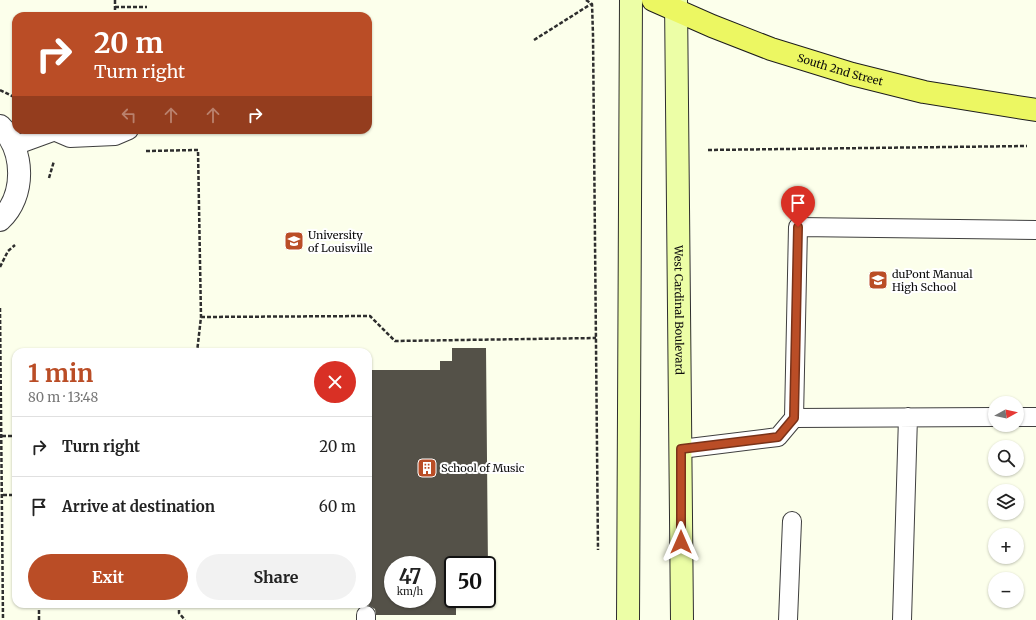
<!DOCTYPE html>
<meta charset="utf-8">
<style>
:root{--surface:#fff;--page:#f2f2f2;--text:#222;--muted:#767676;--line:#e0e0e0;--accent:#ba4d26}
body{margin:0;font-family:Merriweather,serif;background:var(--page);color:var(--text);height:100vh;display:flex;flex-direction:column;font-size:15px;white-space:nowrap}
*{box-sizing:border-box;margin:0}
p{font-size:13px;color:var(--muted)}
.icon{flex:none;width:22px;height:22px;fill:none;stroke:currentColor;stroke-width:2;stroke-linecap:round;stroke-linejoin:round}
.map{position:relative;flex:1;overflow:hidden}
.drawer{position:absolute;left:12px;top:348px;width:360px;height:260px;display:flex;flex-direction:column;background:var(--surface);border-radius:12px;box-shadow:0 1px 3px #0004}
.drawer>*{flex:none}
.hud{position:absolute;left:12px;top:12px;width:360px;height:122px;border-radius:12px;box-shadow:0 1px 3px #0004;background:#ba4d26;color:#fff;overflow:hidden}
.needle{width:26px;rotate:82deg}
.controls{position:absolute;left:988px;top:396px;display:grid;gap:8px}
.controls a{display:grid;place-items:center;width:36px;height:36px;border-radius:50%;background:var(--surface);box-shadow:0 1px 3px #0004;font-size:20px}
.speed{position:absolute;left:384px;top:556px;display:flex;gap:8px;font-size:20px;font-weight:700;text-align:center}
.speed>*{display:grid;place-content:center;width:52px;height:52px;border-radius:50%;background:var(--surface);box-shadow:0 1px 3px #0004;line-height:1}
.speed small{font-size:10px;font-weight:400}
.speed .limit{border:2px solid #111;border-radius:6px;background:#fff;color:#111}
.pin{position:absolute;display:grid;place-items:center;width:34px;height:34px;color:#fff;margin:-41px -17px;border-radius:50% 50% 50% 0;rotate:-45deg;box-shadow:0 0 4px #0007}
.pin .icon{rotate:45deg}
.me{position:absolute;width:44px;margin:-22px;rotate:0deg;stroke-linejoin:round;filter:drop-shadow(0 0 3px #0008)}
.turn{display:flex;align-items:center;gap:14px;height:84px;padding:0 16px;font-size:18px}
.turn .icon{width:52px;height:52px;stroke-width:2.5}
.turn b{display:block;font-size:28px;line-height:34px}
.lanes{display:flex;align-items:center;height:38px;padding:0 16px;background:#0003;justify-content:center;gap:20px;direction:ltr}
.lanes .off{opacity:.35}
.round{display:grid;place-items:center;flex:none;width:42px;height:42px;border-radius:21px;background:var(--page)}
.overview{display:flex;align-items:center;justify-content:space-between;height:68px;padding:0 16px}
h1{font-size:24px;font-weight:700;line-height:30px;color:var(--accent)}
.action{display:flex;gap:8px;margin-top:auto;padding:8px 16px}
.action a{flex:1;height:46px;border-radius:24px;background:var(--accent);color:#fff;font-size:16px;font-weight:700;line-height:46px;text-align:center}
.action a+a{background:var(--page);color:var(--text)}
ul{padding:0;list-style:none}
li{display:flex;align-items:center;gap:12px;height:60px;padding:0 16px;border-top:1px solid var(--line)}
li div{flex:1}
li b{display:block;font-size:15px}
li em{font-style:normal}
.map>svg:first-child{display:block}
.building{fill:#545148;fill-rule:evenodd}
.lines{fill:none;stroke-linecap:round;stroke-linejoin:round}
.lane-casing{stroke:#3f3f3f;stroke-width:20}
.street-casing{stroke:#3f3f3f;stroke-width:24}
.secondary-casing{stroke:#2e2e2e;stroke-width:24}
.primary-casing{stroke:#1d1d1d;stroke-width:24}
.path{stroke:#2e2e2e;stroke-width:2.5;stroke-dasharray:4 2;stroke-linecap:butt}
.lane{stroke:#fff;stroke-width:18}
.street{stroke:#fff;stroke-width:22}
.secondary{stroke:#ecfea6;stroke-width:22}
.primary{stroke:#ecf762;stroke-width:22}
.route-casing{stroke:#793219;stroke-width:10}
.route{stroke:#ba4d26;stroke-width:7}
.labels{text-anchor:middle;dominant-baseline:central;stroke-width:4;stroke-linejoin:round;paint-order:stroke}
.street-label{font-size:11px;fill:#0c0c0c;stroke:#fff}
.poi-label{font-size:11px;fill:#0c0c0c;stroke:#fff;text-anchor:start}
</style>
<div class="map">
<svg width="1036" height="620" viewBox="0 0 1036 620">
<rect width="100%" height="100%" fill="#fcffeb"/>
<path class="building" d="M 452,348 L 486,348 L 488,569 L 487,565 L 453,565 L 453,599 L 456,599 L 456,615 L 376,615 L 375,609 L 368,605 L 368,370 L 440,370 L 440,361 L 452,361 ZM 393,565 L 427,565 L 427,599 L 393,599 Z"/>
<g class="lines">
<g class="lane-casing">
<path id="lane" d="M 56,132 L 70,138 L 115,136 L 129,130
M 14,146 L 58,130
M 1017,417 L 1036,417
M 794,418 L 995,417
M 681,449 L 778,437 L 794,418 L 798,227 L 1036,230
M 366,615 L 366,620
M 788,620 L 792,521
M 902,620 L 908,417"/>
</g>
<g class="street-casing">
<path id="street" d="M 0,126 C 25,150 26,196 0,220"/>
</g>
<g class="secondary-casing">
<g id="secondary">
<path id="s1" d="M 676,0 L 682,620"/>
<path d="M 628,620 L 631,0"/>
</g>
</g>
<g class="primary-casing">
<g id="primary">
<path id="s2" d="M 653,0 L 712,26 L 771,49 L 852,74 L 924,92 L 1036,110"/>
</g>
</g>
<path class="path" d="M 115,0 L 115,16
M 586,0 L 592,4 L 593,35 L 598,550
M 115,7 L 147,7
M 534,40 L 591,4
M 0,90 L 16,98
M 708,150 L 1027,146
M 146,151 L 198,150 L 201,317 L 197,352
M 49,178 L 54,161
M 0,267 L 8,251 L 15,245
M 0,308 L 3,620
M 201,317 L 370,316 L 395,341 L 596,338
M 2,436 L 16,436
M 3,495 L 16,495
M 39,604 L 39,620
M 179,604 L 179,613 L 185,620"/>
<use href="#lane" class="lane"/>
<use href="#street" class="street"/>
<use href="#secondary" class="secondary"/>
<use href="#primary" class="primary"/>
</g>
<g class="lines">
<g class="route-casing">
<path id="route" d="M 681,542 L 681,449 L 778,437 L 794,418 L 798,227"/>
</g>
<use href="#route" class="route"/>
</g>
<defs>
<g id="university-square" transform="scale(1)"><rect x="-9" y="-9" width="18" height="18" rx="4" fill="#ba4d26" stroke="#fff"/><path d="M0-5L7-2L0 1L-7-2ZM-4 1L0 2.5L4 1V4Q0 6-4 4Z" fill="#fff"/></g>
<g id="school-square" transform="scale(1)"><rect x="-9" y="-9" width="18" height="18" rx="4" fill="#ba4d26" stroke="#fff"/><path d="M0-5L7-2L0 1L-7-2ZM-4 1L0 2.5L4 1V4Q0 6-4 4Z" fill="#fff"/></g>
<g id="building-square" transform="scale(1)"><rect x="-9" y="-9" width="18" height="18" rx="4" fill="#ba4d26" stroke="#fff"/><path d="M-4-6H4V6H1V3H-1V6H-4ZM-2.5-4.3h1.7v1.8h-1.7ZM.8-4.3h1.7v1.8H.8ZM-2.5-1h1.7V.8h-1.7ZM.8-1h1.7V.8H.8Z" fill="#fff"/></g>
</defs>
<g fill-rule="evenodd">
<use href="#university-square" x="294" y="241"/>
<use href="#school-square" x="878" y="280"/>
<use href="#building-square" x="427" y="468"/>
</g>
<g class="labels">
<g class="street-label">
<text stroke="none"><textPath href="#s2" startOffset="200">South 2nd Street</textPath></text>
<text stroke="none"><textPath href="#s1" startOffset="310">West Cardinal Boulevard</textPath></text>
</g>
<g class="poi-label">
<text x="308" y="235">University<tspan x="308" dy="13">of Louisville</tspan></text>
<text x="892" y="274">duPont Manual<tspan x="892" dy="13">High School</tspan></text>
<text x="441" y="468">School of Music</text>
</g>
</g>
</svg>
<div class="controls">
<a><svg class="needle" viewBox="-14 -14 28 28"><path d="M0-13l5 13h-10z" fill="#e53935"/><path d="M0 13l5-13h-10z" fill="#767676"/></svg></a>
<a><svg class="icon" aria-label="search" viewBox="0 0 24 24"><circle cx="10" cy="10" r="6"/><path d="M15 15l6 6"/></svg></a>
<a><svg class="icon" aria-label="layers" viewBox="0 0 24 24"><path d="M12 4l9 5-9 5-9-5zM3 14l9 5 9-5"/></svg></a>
<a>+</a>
<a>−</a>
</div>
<div class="speed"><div>47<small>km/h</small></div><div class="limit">50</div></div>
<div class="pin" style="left:798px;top:227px;background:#d93025"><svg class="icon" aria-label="arrive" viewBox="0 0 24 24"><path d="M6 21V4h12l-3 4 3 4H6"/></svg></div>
<svg class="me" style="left:681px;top:542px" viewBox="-20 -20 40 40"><path d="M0-17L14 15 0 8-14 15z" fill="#ba4d26" stroke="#fff" stroke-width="4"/></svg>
<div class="hud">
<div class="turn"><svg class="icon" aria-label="right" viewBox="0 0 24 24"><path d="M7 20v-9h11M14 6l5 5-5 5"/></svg><div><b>20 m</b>Turn right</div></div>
<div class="lanes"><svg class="icon off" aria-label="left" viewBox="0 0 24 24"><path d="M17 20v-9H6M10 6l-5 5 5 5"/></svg><svg class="icon off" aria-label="ahead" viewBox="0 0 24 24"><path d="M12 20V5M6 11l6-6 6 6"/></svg><svg class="icon off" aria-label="ahead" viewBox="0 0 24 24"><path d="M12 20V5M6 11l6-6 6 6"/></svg><svg class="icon" aria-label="right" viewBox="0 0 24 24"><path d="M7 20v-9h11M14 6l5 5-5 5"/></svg></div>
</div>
<section class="drawer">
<div class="overview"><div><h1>1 min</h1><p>80 m · 13:48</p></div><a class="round" style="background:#d93025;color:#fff"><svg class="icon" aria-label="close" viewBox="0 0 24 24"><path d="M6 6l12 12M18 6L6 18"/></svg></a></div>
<ul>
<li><svg class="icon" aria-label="right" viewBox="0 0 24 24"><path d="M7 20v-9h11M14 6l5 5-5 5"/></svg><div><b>Turn right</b></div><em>20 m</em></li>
<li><svg class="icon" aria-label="arrive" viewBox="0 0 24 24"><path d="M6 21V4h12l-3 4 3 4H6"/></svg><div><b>Arrive at destination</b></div><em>60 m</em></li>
</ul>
<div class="action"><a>Exit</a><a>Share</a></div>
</section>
</div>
